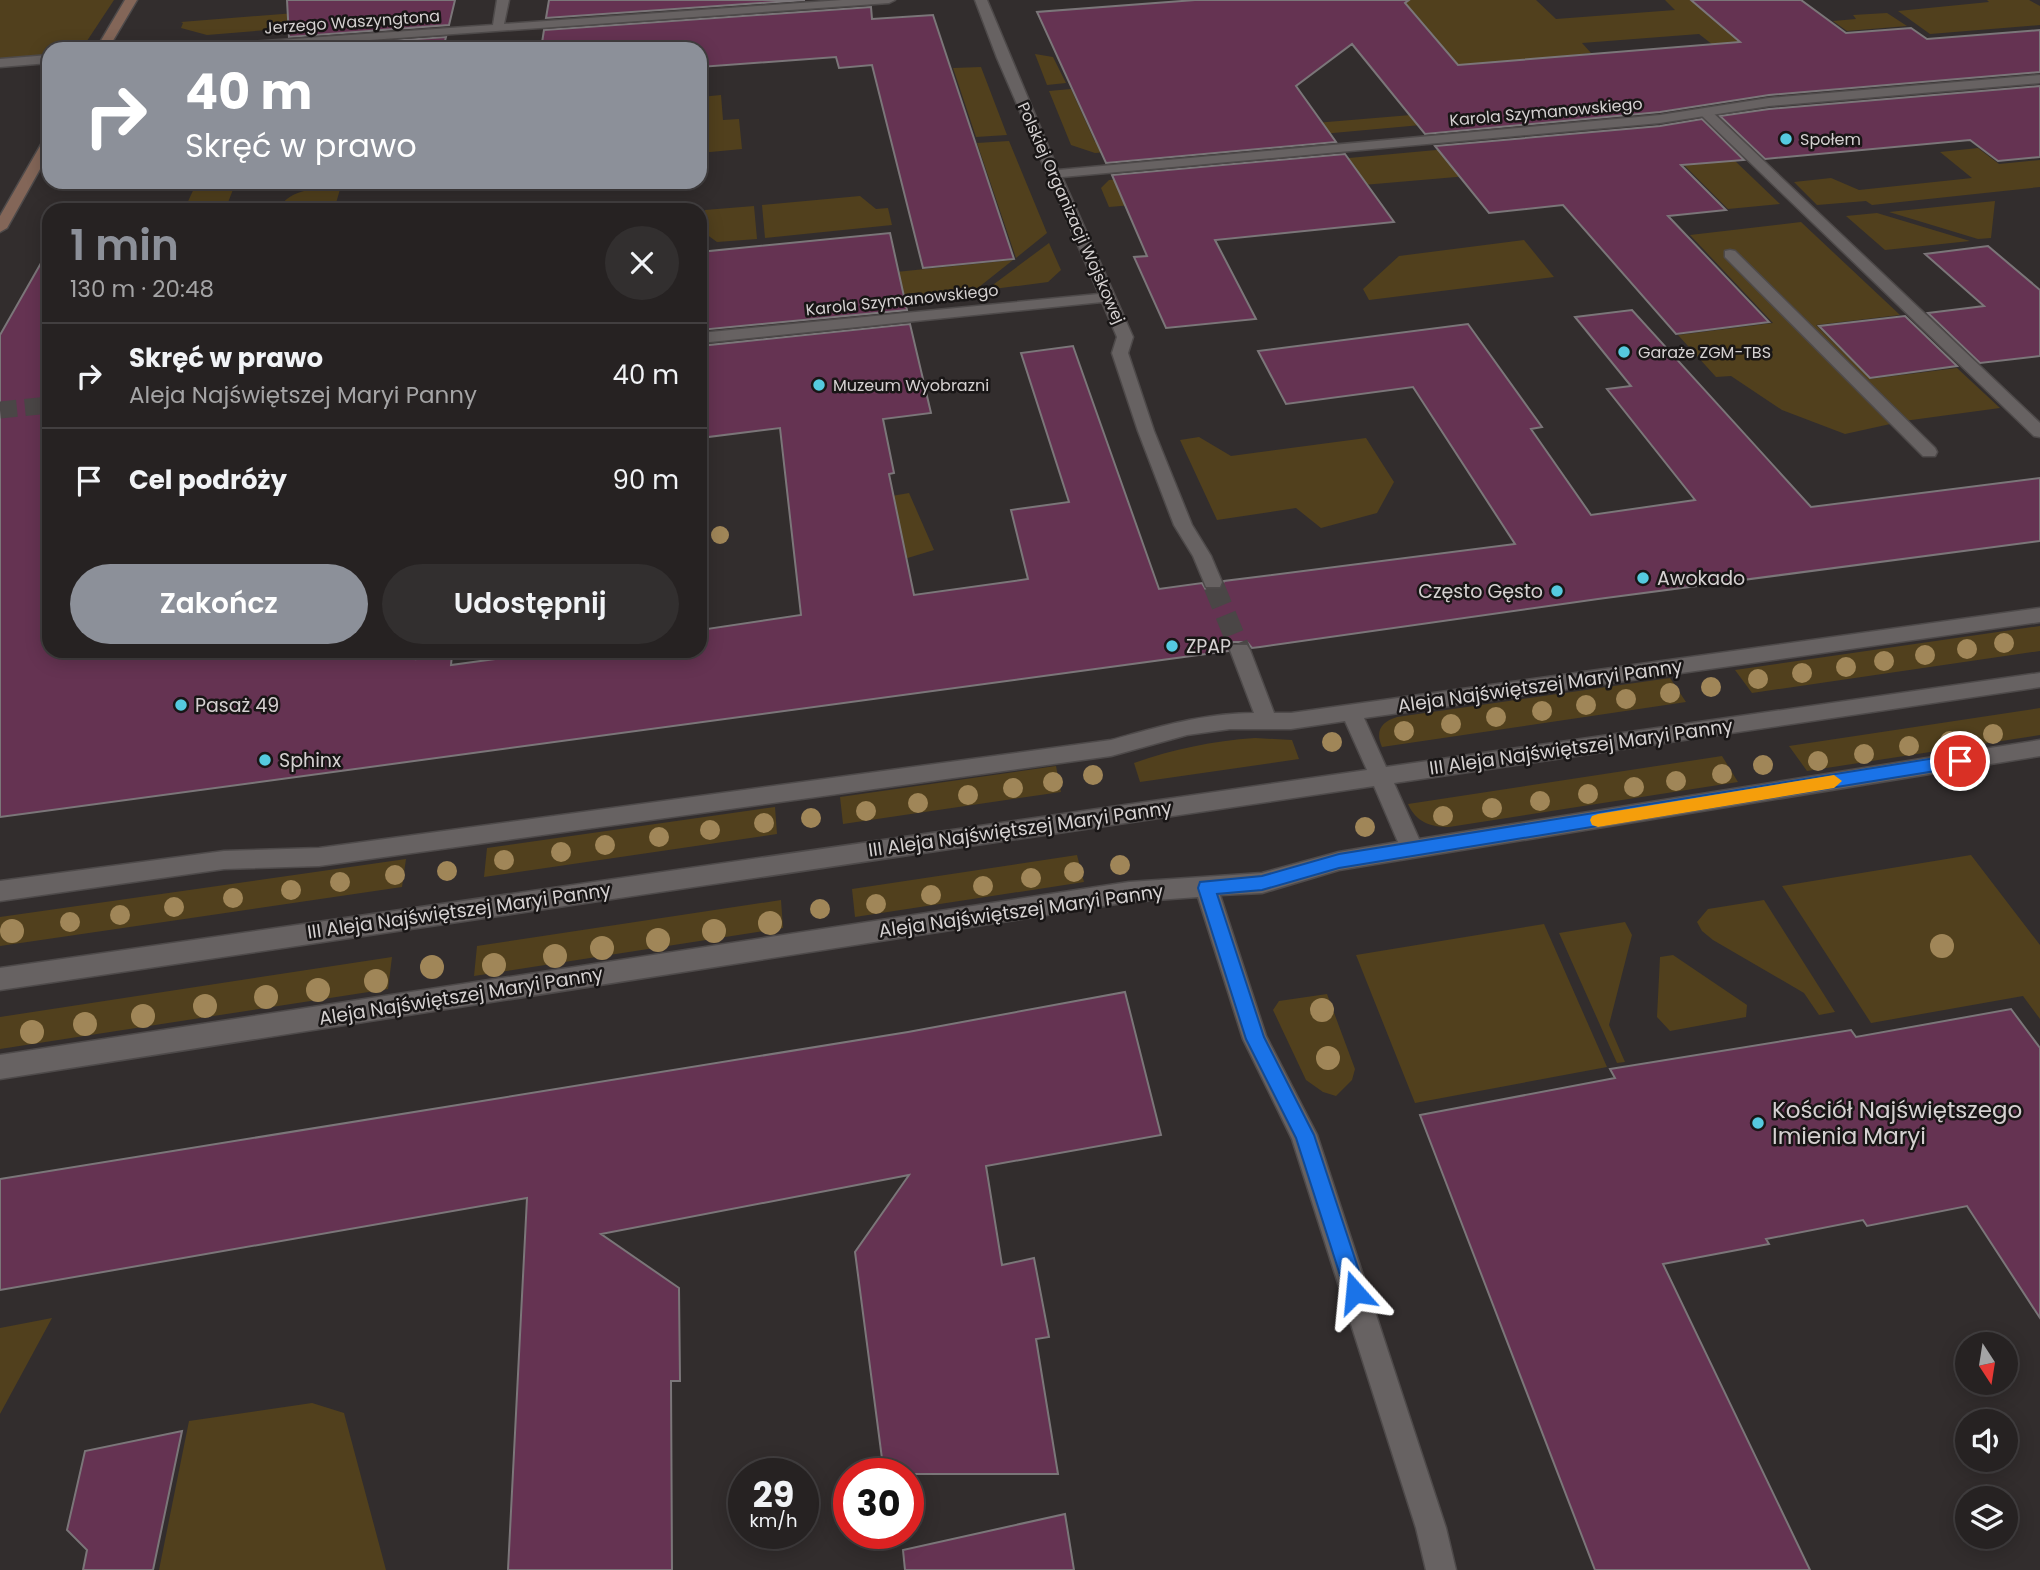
<!DOCTYPE html>
<html lang="pl">
<meta charset="utf-8">
<style>
:root{--surface:#262222;--page:#322f2f;--text:#f1f3f6;--muted:#a4a4a5;--line:#423f40;--accent:#8c9099}
body{margin:0;font-family:Poppins,sans-serif;background:var(--page);color:var(--text);height:100vh;display:flex;flex-direction:column;font-size:26px;white-space:nowrap}
*{box-sizing:border-box;margin:0}
p{font-size:23px;color:var(--muted)}
.icon{flex:none;width:38px;height:38px;fill:none;stroke:currentColor;stroke-width:2;stroke-linecap:round;stroke-linejoin:round}
.map{position:relative;flex:1;overflow:hidden}
.sheet{position:absolute;left:42px;top:203px;width:665px;height:455px;display:flex;flex-direction:column;background:var(--surface);border-radius:21px;box-shadow:0 4px 18px #0003,0 0 0 2px var(--line)}
.sheet>*{flex:none}
.banner{position:absolute;left:42px;top:42px;width:665px;height:147px;border-radius:21px;box-shadow:0 4px 18px #0003,0 0 0 2px var(--line);background:#8c9099;color:#fff;overflow:hidden}
.needle{width:46px;rotate:168deg}
.controls{position:absolute;left:1955px;top:1332px;display:grid;gap:14px}
.controls a{display:grid;place-items:center;width:63px;height:63px;border-radius:50%;background:var(--surface);box-shadow:0 4px 18px #0003,0 0 0 2px var(--line);font-size:35px}
.speed{position:absolute;left:728px;top:1458px;display:flex;gap:14px;font-size:35px;font-weight:700;text-align:center}
.speed>*{display:grid;place-content:center;width:91px;height:91px;border-radius:50%;background:var(--surface);box-shadow:0 4px 18px #0003,0 0 0 2px var(--line);line-height:1}
.speed small{font-size:18px;font-weight:400}
.speed .limit{border:10px solid #d22;background:#fff;color:#111}
.pin{position:absolute;display:grid;place-items:center;width:60px;height:60px;color:#fff;margin:-30px;border:4px solid #fff;border-radius:50%;box-shadow:0 2px 7px #0007}
.me{position:absolute;width:77px;margin:-38px;rotate:342deg;stroke-linejoin:round;filter:drop-shadow(0 0 5px #0008)}
.turn{display:flex;align-items:center;gap:24px;height:147px;padding:0 28px;font-size:32px}
.turn .icon{width:91px;height:91px;stroke-width:2.5}
.turn b{display:block;font-size:49px;line-height:60px}
.round{display:grid;place-items:center;flex:none;width:74px;height:74px;border-radius:37px;background:var(--page)}
.head{display:flex;align-items:center;justify-content:space-between;height:119px;padding:0 28px}
h1{font-size:42px;font-weight:600;line-height:52px;color:var(--accent)}
.action{display:flex;gap:14px;margin-top:auto;padding:14px 28px}
.action a{flex:1;height:80px;border-radius:42px;background:var(--accent);color:#fff;font-size:28px;font-weight:600;line-height:80px;text-align:center}
.action a+a{background:var(--page);color:var(--text)}
ul{padding:0;list-style:none}
li{display:flex;align-items:center;gap:21px;height:105px;padding:0 28px;border-top:2px solid var(--line)}
li div{flex:1}
li b{display:block;font-size:26px}
li em{font-style:normal}
.map>svg:first-child{display:block}
.green{fill:#51401d}
.building{fill:#653352;stroke:#7b7679;stroke-width:2}
.lines{fill:none;stroke-linecap:round;stroke-linejoin:round}
.street-tunnel-far1{stroke:#4a4646;stroke-width:17;stroke-dasharray:17 8;stroke-linecap:butt}
.street-tunnel{stroke:#4a4646;stroke-width:21;stroke-dasharray:21 10;stroke-linecap:butt}
.lane-casing{stroke:#4e4a4a;stroke-width:3}
.street-casing{stroke:#4e4a4a;stroke-width:3}
.secondary-casing{stroke:#4e4a4a;stroke-width:3}
.lane{fill:#676262;fill-rule:evenodd}
.street{fill:#676262;fill-rule:evenodd}
.secondary{fill:#836658;fill-rule:evenodd}
.tree{fill:#a08658}
.route{fill:#1a73e8;stroke:#114b97;stroke-width:2}
.slow{fill:#f59e0b}
.poi-dot{fill:#55cadf;stroke:#191616;stroke-width:2.5}
.labels{text-anchor:middle;dominant-baseline:central;stroke-width:5;stroke-linejoin:round;paint-order:stroke}
.far-street-label{font-size:16px;fill:#d5d1d1;stroke:#191616}
.far-poi-label{font-size:16px;fill:#d5d1d1;stroke:#191616;text-anchor:start}
.poi-label{font-size:19px;fill:#d5d1d1;stroke:#191616;text-anchor:start}
.street-label{font-size:19px;fill:#d5d1d1;stroke:#191616}
.near-poi-label{font-size:23px;fill:#d5d1d1;stroke:#191616;text-anchor:start}
</style>
<div class="map">
<svg width="2040" height="1570" viewBox="0 0 2040 1570">
<rect width="100%" height="100%" fill="#322d2d"/>
<path class="green" d="M 0,0 L 114,0 L 83,47 L 49,49 L 49,55 L 0,59 Z
M 1403,0 L 1536,0 L 1556,19 L 1675,10 L 1665,0 L 1691,0 L 1789,38 L 1713,45 L 1699,34 L 1582,43 L 1591,53 L 1460,67 Z
M 1987,0 L 2029,0 L 2040,6 L 2040,25 L 1930,34 L 1898,11 L 1989,2 Z
M 308,12 L 304,27 L 207,35 L 181,28 L 183,23 L 181,22 Z
M 1887,13 L 1907,26 L 1847,31 L 1833,21 L 1856,19 L 1853,15 Z
M 1035,54 L 1053,57 L 1066,83 L 1047,85 Z
M 981,67 L 1007,135 L 976,137 L 953,68 Z
M 1071,89 L 1095,142 L 1224,131 L 1231,142 L 1095,153 L 1071,145 L 1049,91 Z
M 721,95 L 723,120 L 739,119 L 742,149 L 700,153 L 700,97 Z
M 1435,113 L 1443,123 L 1322,134 L 1315,123 Z
M 1675,128 L 1710,137 L 1780,204 L 1728,209 L 1677,158 L 1109,207 L 1101,188 L 1109,180 Z
M 1009,141 L 1047,233 L 1016,258 L 977,143 Z
M 1978,148 L 1999,164 L 2040,160 L 2040,187 L 1872,205 L 1866,201 L 1817,205 L 1794,182 L 1831,178 L 1859,190 L 1972,178 L 1940,152 Z
M 197,182 L 236,182 L 225,210 L 184,210 Z
M 341,186 L 334,210 L 279,210 C 287,188 322,188 341,186 Z
M 860,196 L 876,209 L 888,208 L 892,225 L 765,238 L 762,205 Z
M 1995,201 L 1991,238 L 1978,239 L 1889,212 Z
M 754,206 L 757,239 L 717,242 L 706,234 L 705,210 Z
M 1877,213 L 1970,241 L 1885,250 L 1846,216 Z
M 1801,222 L 1900,315 L 1816,325 L 1870,379 L 1957,368 L 2000,408 L 1904,421 L 1845,434 L 1782,410 L 1731,376 L 1716,377 L 1678,335 L 1773,323 L 1690,235 Z
M 1524,240 L 1554,277 L 1369,300 L 1363,289 L 1399,256 Z
M 1049,243 L 1061,270 L 1048,282 L 986,290 Z
M 1013,260 L 974,291 L 700,318 L 700,292 Z
M 1199,437 L 1231,456 L 1366,438 L 1394,482 L 1377,513 L 1321,528 L 1296,508 L 1217,520 L 1180,440 Z
M 909,493 L 934,550 L 901,560 L 886,497 Z
M 2040,626 L 2040,651 L 1772,690 L 1752,693 L 1735,670 Z
M 1670,678 L 1686,702 L 1382,747 C 1375,731 1381,722 1397,717 Z
M 2040,708 L 2040,735 L 1807,771 L 1789,746 Z
M 1255,738 L 1292,740 L 1299,759 L 1140,782 L 1134,763 C 1174,749 1212,741 1255,738 Z
M 1722,756 L 1738,782 L 1449,827 C 1430,827 1416,822 1408,804 Z
M 1056,766 L 1061,792 L 843,824 L 840,797 Z
M 775,807 L 777,834 L 484,877 L 487,848 Z
M 1077,855 L 1084,882 L 855,917 L 852,889 Z
M 1971,855 L 2040,945 L 2040,1019 L 2023,996 L 1871,1023 L 1782,886 Z
M 406,859 L 402,887 L 0,946 L 0,917 Z
M 781,900 L 783,928 L 474,976 L 477,946 Z
M 1764,900 L 1835,1012 L 1819,1015 L 1804,993 L 1713,940 L 1702,931 L 1697,922 L 1708,909 Z
M 1625,922 L 1632,935 L 1609,1025 L 1625,1062 L 1617,1063 L 1559,933 Z
M 1544,924 L 1607,1067 L 1415,1103 L 1356,955 Z
M 1673,955 L 1747,1005 L 1746,1017 L 1670,1031 L 1657,1017 L 1660,957 Z
M 392,957 L 388,989 L 0,1049 L 0,1017 Z
M 1327,994 L 1355,1069 L 1352,1080 L 1336,1096 L 1323,1092 L 1306,1080 L 1273,1010 L 1279,1001 Z
M 52,1318 L 0,1414 L 0,1328 Z
M 312,1403 L 344,1413 L 386,1570 L 159,1570 L 189,1421 Z"/>
<path class="building" d="M 287,0 L 455,0 L 449,25 L 289,37 Z
M 549,0 L 805,0 L 546,18 Z
M 1195,0 L 1409,0 L 1405,3 L 1458,65 L 1740,42 L 1691,0 L 1801,0 L 1846,33 L 1911,28 L 1927,39 L 2040,30 L 2040,72 L 1769,95 L 1660,112 L 1425,134 L 1352,44 L 1296,86 L 1336,142 L 1106,163 L 1037,12 Z
M 871,7 L 872,19 L 933,15 L 1014,259 L 923,268 L 872,65 L 839,68 L 836,57 L 700,67 L 700,49 L 541,49 L 544,30 Z
M 446,37 L 443,49 L 289,49 L 289,48 Z
M 2040,86 L 2040,157 L 1998,161 L 1970,140 L 1765,159 L 1720,116 L 1769,109 Z
M 1702,119 L 1744,160 L 1681,165 L 1726,210 L 1668,216 L 1769,322 L 1676,334 L 1563,205 L 1489,213 L 1435,146 L 1660,126 Z
M 1345,154 L 1394,222 L 1215,240 L 1256,319 L 1166,328 L 1134,257 L 1147,256 L 1112,175 Z
M 890,233 L 907,310 L 700,330 L 700,252 Z
M 1988,246 L 2040,290 L 2040,356 L 1980,363 L 1928,313 L 1984,306 L 1925,254 Z
M 49,249 L 49,651 L 417,651 L 416,659 L 452,655 L 451,665 L 553,651 L 700,651 L 700,630 L 801,615 L 780,428 L 700,438 L 700,346 L 910,324 L 931,413 L 883,419 L 894,473 L 889,474 L 914,595 L 1028,579 L 1011,510 L 1069,502 L 1021,353 L 1073,346 L 1159,589 L 1202,583 L 1206,590 L 1220,590 L 1224,581 L 1515,544 L 1413,387 L 1286,404 L 1258,351 L 1468,324 L 1542,427 L 1531,429 L 1591,515 L 1695,500 L 1607,389 L 1631,386 L 1575,317 L 1632,310 L 1811,507 L 2040,478 L 2040,541 L 1598,599 L 1260,647 L 1252,648 L 1247,642 L 1233,642 L 1228,651 L 0,817 L 0,335 Z
M 1905,316 L 1957,366 L 1870,378 L 1819,326 Z
M 1125,992 L 1161,1135 L 986,1166 L 1002,1265 L 1034,1258 L 1049,1337 L 1036,1339 L 1058,1474 L 884,1474 L 855,1252 L 909,1175 L 601,1234 L 679,1288 L 680,1381 L 671,1381 L 672,1570 L 508,1570 L 527,1198 L 0,1290 L 0,1179 L 908,1032 Z
M 2011,1009 L 2040,1048 L 2040,1318 L 1967,1206 L 1867,1226 L 1863,1220 L 1766,1239 L 1769,1244 L 1663,1264 L 1810,1570 L 1595,1570 L 1420,1115 L 1615,1078 L 1610,1069 L 1851,1030 L 1856,1037 Z
M 182,1431 L 153,1570 L 83,1570 L 87,1550 L 67,1530 L 85,1451 Z
M 1065,1514 L 1074,1570 L 905,1570 L 903,1550 Z"/>
<g class="lines">
<path class="street-tunnel-far1" d="M 0,410 L 49,405
M 1213,582 L 1215,587"/>
<path class="street-tunnel" d="M 1214,586 L 1240,650"/>
<g class="lane-casing">
<path id="lane" d="M 1705,108 L 1709,109 L 2040,423 L 2040,437 L 2034,436 L 1701,115 L 1699,112 Z
M 1730,250 L 1735,251 L 1935,448 L 1937,452 L 1935,456 L 1923,456 L 1725,257 L 1725,251 Z"/>
</g>
<g class="street-casing">
<path id="street" d="M 497,0 L 509,0 L 504,24 L 842,0 L 895,0 L 889,3 L 244,49 L 189,49 L 195,46 L 493,25 Z
M 975,0 L 987,0 L 1058,170 L 1660,115 L 1769,98 L 2040,75 L 2040,83 L 1769,106 L 1660,123 L 1062,177 L 1133,337 L 1128,353 L 1154,431 L 1192,525 L 1211,556 L 1222,582 L 1220,587 L 1206,587 L 1193,556 L 1174,525 L 1138,431 L 1112,353 L 1117,337 L 1102,302 L 700,343 L 700,333 L 1099,294 L 997,58 Z
M 49,55 L 49,63 L 0,67 L 0,59 Z
M 2040,608 L 2040,622 L 1364,718 L 1386,767 L 2040,673 L 2040,687 L 1394,783 L 1419,839 L 2040,740 L 2040,756 L 1339,870 L 1262,893 L 1220,895 L 1266,1036 L 1317,1135 L 1446,1528 L 1456,1570 L 1426,1570 L 1416,1528 L 1292,1139 L 1243,1039 L 1198,897 L 1129,902 L 0,1079 L 0,1055 L 1129,882 L 1262,873 L 1339,852 L 1398,842 L 1374,786 L 0,990 L 0,968 L 1367,770 L 1345,721 L 1291,729 L 1230,729 L 1187,735 L 1111,756 L 319,866 L 224,869 L 0,901 L 0,881 L 224,851 L 319,848 L 1111,740 C 1159,727 1204,713 1254,713 L 1230,650 L 1233,645 L 1247,645 L 1250,650 L 1274,713 L 1291,713 Z"/>
</g>
<g class="secondary-casing">
<path id="secondary" d="M 125,0 L 137,0 L 108,49 L 96,49 Z
M 49,137 L 49,153 L 7,228 L 0,232 L 0,216 L 43,141 Z"/>
</g>
<use href="#lane" class="lane"/>
<use href="#street" class="street"/>
<use href="#secondary" class="secondary"/>
</g>
<g class="tree">
<circle cx="720" cy="535" r="9"/>
<circle cx="2004" cy="643" r="10"/>
<circle cx="1967" cy="649" r="10"/>
<circle cx="1925" cy="655" r="10"/>
<circle cx="1884" cy="661" r="10"/>
<circle cx="1846" cy="667" r="10"/>
<circle cx="1802" cy="673" r="10"/>
<circle cx="1758" cy="679" r="10"/>
<circle cx="1711" cy="687" r="10"/>
<circle cx="1670" cy="693" r="10"/>
<circle cx="1626" cy="699" r="10"/>
<circle cx="1586" cy="705" r="10"/>
<circle cx="1542" cy="711" r="10"/>
<circle cx="1496" cy="717" r="10"/>
<circle cx="1451" cy="724" r="10"/>
<circle cx="1404" cy="731" r="10"/>
<circle cx="1993" cy="734" r="10"/>
<circle cx="1950" cy="741" r="10"/>
<circle cx="1332" cy="742" r="10"/>
<circle cx="1909" cy="746" r="10"/>
<circle cx="1864" cy="754" r="10"/>
<circle cx="1818" cy="761" r="10"/>
<circle cx="1763" cy="765" r="10"/>
<circle cx="1722" cy="774" r="10"/>
<circle cx="1093" cy="775" r="10"/>
<circle cx="1676" cy="781" r="10"/>
<circle cx="1053" cy="782" r="10"/>
<circle cx="1634" cy="787" r="10"/>
<circle cx="1013" cy="788" r="10"/>
<circle cx="1588" cy="794" r="10"/>
<circle cx="968" cy="795" r="10"/>
<circle cx="1540" cy="801" r="10"/>
<circle cx="918" cy="803" r="10"/>
<circle cx="1492" cy="808" r="10"/>
<circle cx="866" cy="811" r="10"/>
<circle cx="1443" cy="816" r="10"/>
<circle cx="811" cy="818" r="10"/>
<circle cx="764" cy="823" r="10"/>
<circle cx="1365" cy="827" r="10"/>
<circle cx="710" cy="830" r="10"/>
<circle cx="659" cy="837" r="10"/>
<circle cx="605" cy="845" r="10"/>
<circle cx="561" cy="852" r="10"/>
<circle cx="504" cy="860" r="10"/>
<circle cx="1120" cy="865" r="10"/>
<circle cx="447" cy="871" r="10"/>
<circle cx="1074" cy="872" r="10"/>
<circle cx="395" cy="875" r="10"/>
<circle cx="1031" cy="878" r="10"/>
<circle cx="340" cy="882" r="10"/>
<circle cx="983" cy="886" r="10"/>
<circle cx="291" cy="890" r="10"/>
<circle cx="931" cy="895" r="10"/>
<circle cx="233" cy="898" r="10"/>
<circle cx="876" cy="904" r="10"/>
<circle cx="174" cy="907" r="10"/>
<circle cx="820" cy="909" r="10"/>
<circle cx="120" cy="915" r="10"/>
<circle cx="770" cy="923" r="12"/>
<circle cx="70" cy="922" r="10"/>
<circle cx="12" cy="931" r="12"/>
<circle cx="714" cy="931" r="12"/>
<circle cx="658" cy="940" r="12"/>
<circle cx="1942" cy="946" r="12"/>
<circle cx="602" cy="948" r="12"/>
<circle cx="555" cy="956" r="12"/>
<circle cx="494" cy="965" r="12"/>
<circle cx="432" cy="967" r="12"/>
<circle cx="376" cy="981" r="12"/>
<circle cx="318" cy="990" r="12"/>
<circle cx="266" cy="997" r="12"/>
<circle cx="205" cy="1006" r="12"/>
<circle cx="1322" cy="1010" r="12"/>
<circle cx="143" cy="1016" r="12"/>
<circle cx="85" cy="1024" r="12"/>
<circle cx="32" cy="1032" r="12"/>
<circle cx="1328" cy="1058" r="12"/>
</g>
<path class="route" d="M 1960,754 L 1968,761 L 1960,767 L 1339,868 L 1262,890 L 1217,894 L 1264,1037 L 1314,1135 L 1366,1292 L 1363,1300 L 1355,1303 L 1348,1300 L 1296,1138 L 1246,1039 L 1198,888 L 1200,882 L 1262,876 L 1339,854 Z"/>
<path class="slow" d="M 1834,775 L 1842,781 L 1834,788 L 1598,827 L 1592,825 L 1590,820 L 1592,816 L 1598,814 Z"/>
<g class="poi-dot">
<circle cx="1786" cy="139" r="7"/>
<circle cx="1624" cy="352" r="7"/>
<circle cx="819" cy="385" r="7"/>
<circle cx="1643" cy="578" r="7"/>
<circle cx="1557" cy="591" r="7"/>
<circle cx="1172" cy="646" r="7"/>
<circle cx="181" cy="705" r="7"/>
<circle cx="265" cy="760" r="7"/>
<circle cx="1758" cy="1123" r="7"/>
</g>
<g class="labels">
<g class="far-street-label">
<text transform="translate(352 22) rotate(-4)">Jerzego Waszyngtona</text>
<text transform="translate(1546 112) rotate(-5)">Karola Szymanowskiego</text>
<text transform="translate(1071 213) rotate(66)">Polskiej Organizacji Wojskowej</text>
<text transform="translate(902 300) rotate(-6)">Karola Szymanowskiego</text>
</g>
<g class="far-poi-label">
<text x="1800" y="139">Społem</text>
<text x="1638" y="352">Garaże ZGM-TBS</text>
<text x="833" y="385">Muzeum Wyobrazni</text>
</g>
<g class="poi-label">
<text x="1657" y="578">Awokado</text>
<text x="1543" y="591" text-anchor="end">Często Gęsto</text>
<text x="1186" y="646">ZPAP</text>
<text x="195" y="705">Pasaż 49</text>
<text x="279" y="760">Sphinx</text>
</g>
<g class="street-label">
<text transform="translate(1540 686) rotate(-8)">Aleja Najświętszej Maryi Panny</text>
<text transform="translate(1581 747) rotate(-8)">III Aleja Najświętszej Maryi Panny</text>
<text transform="translate(1020 829) rotate(-8)">III Aleja Najświętszej Maryi Panny</text>
<text transform="translate(459 911) rotate(-8)">III Aleja Najświętszej Maryi Panny</text>
<text transform="translate(1021 911) rotate(-8)">Aleja Najświętszej Maryi Panny</text>
<text transform="translate(461 996) rotate(-9)">Aleja Najświętszej Maryi Panny</text>
</g>
<g class="near-poi-label">
<text x="1772" y="1110">Kościół Najświętszego<tspan x="1772" dy="26">Imienia Maryi</tspan></text>
</g>
</g>
</svg>
<div class="controls">
<a><svg class="needle" viewBox="-14 -14 28 28"><path d="M0-13l5 13h-10z" fill="#e53935"/><path d="M0 13l5-13h-10z" fill="#a4a4a5"/></svg></a>
<a><svg class="icon" aria-label="sound" viewBox="0 0 24 24"><path d="M4 9h4l5-4v14l-5-4H4zM17 9q2 3 0 6"/></svg></a>
<a><svg class="icon" aria-label="layers" viewBox="0 0 24 24"><path d="M12 4l9 5-9 5-9-5zM3 14l9 5 9-5"/></svg></a>
</div>
<div class="speed"><div>29<small>km/h</small></div><div class="limit">30</div></div>
<div class="pin" style="left:1960px;top:761px;background:#d93025"><svg class="icon" aria-label="arrive" viewBox="0 0 24 24"><path d="M6 21V4h12l-3 4 3 4H6"/></svg></div>
<svg class="me" style="left:1355px;top:1292px" viewBox="-20 -20 40 40"><path d="M0-17L14 15 0 8-14 15z" fill="#1a73e8" stroke="#fff" stroke-width="4"/></svg>
<div class="banner">
<div class="turn"><svg class="icon" aria-label="right" viewBox="0 0 24 24"><path d="M7 20v-9h11M14 6l5 5-5 5"/></svg><div><b>40 m</b>Skręć w prawo</div></div>
</div>
<section class="sheet">
<div class="head"><div><h1>1 min</h1><p>130 m · 20:48</p></div><a class="round"><svg class="icon" aria-label="close" viewBox="0 0 24 24"><path d="M6 6l12 12M18 6L6 18"/></svg></a></div>
<ul>
<li><svg class="icon" aria-label="right" viewBox="0 0 24 24"><path d="M7 20v-9h11M14 6l5 5-5 5"/></svg><div><b>Skręć w prawo</b><p>Aleja Najświętszej Maryi Panny</p></div><em>40 m</em></li>
<li><svg class="icon" aria-label="arrive" viewBox="0 0 24 24"><path d="M6 21V4h12l-3 4 3 4H6"/></svg><div><b>Cel podróży</b></div><em>90 m</em></li>
</ul>
<div class="action"><a>Zakończ</a><a>Udostępnij</a></div>
</section>
</div>
